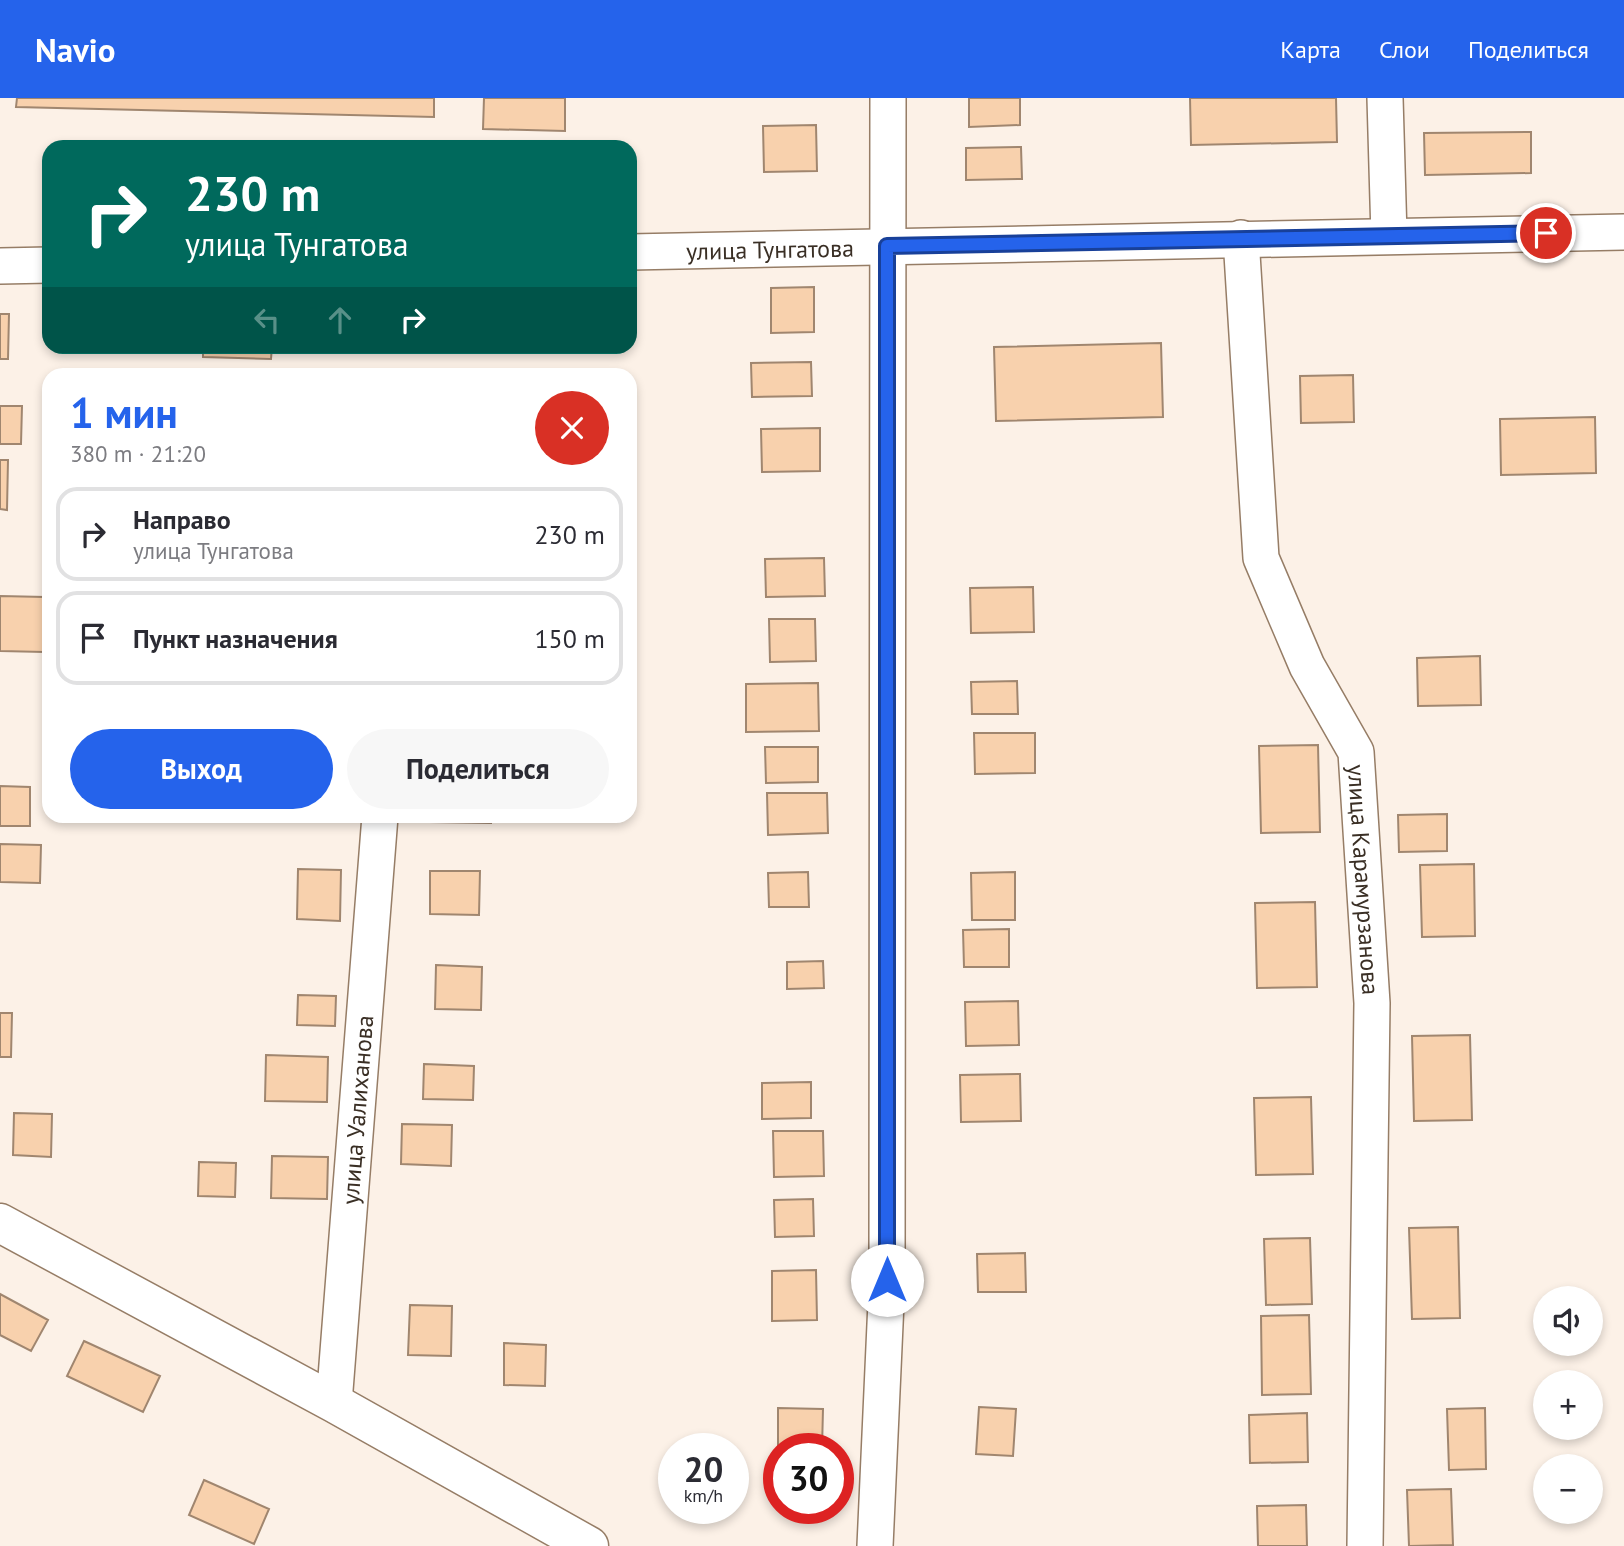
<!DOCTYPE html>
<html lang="ru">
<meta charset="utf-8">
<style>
:root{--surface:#fff;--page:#f7f7f7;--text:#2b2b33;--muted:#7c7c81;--line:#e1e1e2;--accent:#2563eb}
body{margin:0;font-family:"PT Sans",sans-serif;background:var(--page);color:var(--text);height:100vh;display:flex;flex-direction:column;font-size:26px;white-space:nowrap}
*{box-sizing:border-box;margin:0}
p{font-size:23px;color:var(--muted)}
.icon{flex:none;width:38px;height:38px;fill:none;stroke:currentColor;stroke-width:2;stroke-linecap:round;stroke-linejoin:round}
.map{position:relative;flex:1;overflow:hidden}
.drawer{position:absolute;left:42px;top:270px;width:595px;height:455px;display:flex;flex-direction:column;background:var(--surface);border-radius:21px;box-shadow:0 4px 10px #0003}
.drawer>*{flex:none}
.hud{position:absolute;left:42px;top:42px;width:595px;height:214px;border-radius:21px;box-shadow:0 4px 10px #0003;background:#00695c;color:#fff;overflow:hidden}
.tools{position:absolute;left:1533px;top:1188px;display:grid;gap:14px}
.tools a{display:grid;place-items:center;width:70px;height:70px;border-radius:50%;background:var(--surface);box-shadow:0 4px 10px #0003;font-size:35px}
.speed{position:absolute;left:658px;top:1335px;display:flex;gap:14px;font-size:35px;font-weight:700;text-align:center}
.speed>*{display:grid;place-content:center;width:91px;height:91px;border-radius:50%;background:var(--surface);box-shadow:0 4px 10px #0003;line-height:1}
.speed small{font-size:18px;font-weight:400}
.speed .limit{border:10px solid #d22;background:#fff;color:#111}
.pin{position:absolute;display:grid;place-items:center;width:60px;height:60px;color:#fff;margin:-30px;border:4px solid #fff;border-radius:50%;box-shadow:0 2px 7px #0007}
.me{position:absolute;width:77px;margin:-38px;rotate:0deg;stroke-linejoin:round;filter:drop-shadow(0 0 5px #0008)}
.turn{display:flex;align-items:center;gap:24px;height:147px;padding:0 28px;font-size:32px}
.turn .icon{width:91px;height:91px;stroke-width:2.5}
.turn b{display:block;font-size:49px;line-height:60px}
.lanes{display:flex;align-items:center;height:66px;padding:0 28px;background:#0003;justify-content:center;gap:35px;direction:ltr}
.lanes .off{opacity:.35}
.round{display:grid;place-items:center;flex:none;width:74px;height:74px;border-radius:37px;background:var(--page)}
.head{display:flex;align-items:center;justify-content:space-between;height:119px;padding:0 28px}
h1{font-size:42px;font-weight:700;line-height:52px;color:var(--accent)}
.button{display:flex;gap:14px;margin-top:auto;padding:14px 28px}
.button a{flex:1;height:80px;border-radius:42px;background:var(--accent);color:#fff;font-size:28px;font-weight:700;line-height:80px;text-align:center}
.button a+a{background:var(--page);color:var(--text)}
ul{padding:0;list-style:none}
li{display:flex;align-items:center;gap:21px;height:94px;margin:0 14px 10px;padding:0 14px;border:4px solid var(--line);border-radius:21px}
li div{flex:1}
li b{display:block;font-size:26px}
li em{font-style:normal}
header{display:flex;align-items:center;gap:42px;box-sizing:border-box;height:98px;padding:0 35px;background:var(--accent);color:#fff}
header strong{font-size:33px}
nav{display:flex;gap:38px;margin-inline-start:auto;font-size:24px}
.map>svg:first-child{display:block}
.building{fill:#f8d1ad;stroke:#a0866f;stroke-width:2}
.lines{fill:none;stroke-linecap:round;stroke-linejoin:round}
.street-casing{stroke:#967d66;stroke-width:38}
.secondary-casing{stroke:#967d66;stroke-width:41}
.street{stroke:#fff;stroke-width:35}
.secondary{stroke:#fff;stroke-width:38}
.route-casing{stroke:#184099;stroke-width:18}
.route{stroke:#2563eb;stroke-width:12}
.labels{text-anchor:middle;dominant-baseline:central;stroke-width:7;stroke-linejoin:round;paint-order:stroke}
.street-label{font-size:24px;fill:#3a2f25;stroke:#fcf1e7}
</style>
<header>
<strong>Navio</strong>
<nav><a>Карта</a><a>Слои</a><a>Поделиться</a></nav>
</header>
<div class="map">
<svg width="1624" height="1448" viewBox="0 0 1624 1448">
<rect width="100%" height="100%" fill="#fcf1e7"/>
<path class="building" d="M 17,0 L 434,0 L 434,19 L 16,9 Z
M 484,0 L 565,0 L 565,33 L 483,31 Z
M 969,0 L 1020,0 L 1020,27 L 969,29 Z
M 1190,0 L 1336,0 L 1337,44 L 1191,47 Z
M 816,27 L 817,73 L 764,74 L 763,28 Z
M 1531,34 L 1531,75 L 1425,77 L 1424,35 Z
M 1021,49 L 1022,81 L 966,82 L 966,50 Z
M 814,189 L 814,234 L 771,235 L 771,190 Z
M 0,216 L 9,216 L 8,261 L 0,261 Z
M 1161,245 L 1163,319 L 996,323 L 994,249 Z
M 203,248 L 272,248 L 271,261 L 203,259 Z
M 523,248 L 586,248 L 586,250 Z
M 811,264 L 812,298 L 752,299 L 751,265 Z
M 1353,277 L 1354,324 L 1301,325 L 1300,278 Z
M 0,308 L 22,308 L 21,346 L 0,346 Z
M 1595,319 L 1596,375 L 1501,377 L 1500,321 Z
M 820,330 L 820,373 L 762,374 L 761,331 Z
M 0,362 L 8,362 L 7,412 L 0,411 Z
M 824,460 L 825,498 L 766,499 L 765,461 Z
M 1033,489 L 1034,534 L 971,535 L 970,490 Z
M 0,498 L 45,499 L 44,554 L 0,553 Z
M 769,521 L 815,521 L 816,563 L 770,564 Z
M 1480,558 L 1481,607 L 1418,608 L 1417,560 Z
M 1017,583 L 1018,616 L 972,616 L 971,584 Z
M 818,585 L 819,633 L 746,634 L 746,586 Z
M 974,635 L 1035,635 L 1035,675 L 975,676 Z
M 1318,647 L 1320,734 L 1261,735 L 1259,648 Z
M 765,649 L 818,649 L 818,684 L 766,685 Z
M 0,688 L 30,689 L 30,728 L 0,728 Z
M 767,695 L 827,695 L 828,735 L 768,737 Z
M 1447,716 L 1447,753 L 1399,754 L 1398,717 Z
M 430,718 L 491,718 L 491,725 L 430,724 Z
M 0,746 L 41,747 L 40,785 L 0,784 Z
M 1474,766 L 1475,838 L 1422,839 L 1420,767 Z
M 298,771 L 341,772 L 340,823 L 297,821 Z
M 430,773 L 480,773 L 479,817 L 430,816 Z
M 808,774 L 809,809 L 769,809 L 768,775 Z
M 1015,774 L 1015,822 L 972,822 L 971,775 Z
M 1315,804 L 1317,889 L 1257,890 L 1255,805 Z
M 1009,831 L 1009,869 L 964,869 L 963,832 Z
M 823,863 L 824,890 L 787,891 L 787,864 Z
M 436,867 L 482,869 L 481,912 L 435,911 Z
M 298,897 L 336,898 L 335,928 L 297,927 Z
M 1018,903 L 1019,947 L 966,948 L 965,904 Z
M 0,915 L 12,915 L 11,959 L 0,959 Z
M 1470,937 L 1472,1022 L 1414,1023 L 1412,938 Z
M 266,957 L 328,959 L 327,1004 L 265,1003 Z
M 424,966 L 474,968 L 473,1002 L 423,1001 Z
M 1020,976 L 1021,1023 L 961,1024 L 960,977 Z
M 811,984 L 811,1020 L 762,1021 L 762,985 Z
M 1311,999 L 1313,1076 L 1256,1077 L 1254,1000 Z
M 14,1015 L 52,1016 L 51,1059 L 13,1057 Z
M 402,1026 L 452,1027 L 451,1068 L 401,1066 Z
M 773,1033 L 823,1033 L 824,1078 L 774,1079 Z
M 272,1058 L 328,1059 L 327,1101 L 271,1100 Z
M 199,1064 L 236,1065 L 235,1099 L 198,1098 Z
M 813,1101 L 814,1138 L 775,1139 L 774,1102 Z
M 1458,1129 L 1460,1220 L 1412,1221 L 1409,1130 Z
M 1310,1140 L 1312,1206 L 1266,1207 L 1264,1141 Z
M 1025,1155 L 1026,1194 L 978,1194 L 977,1156 Z
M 816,1172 L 817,1222 L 772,1223 L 772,1173 Z
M 0,1196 L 48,1222 L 31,1253 L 0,1237 Z
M 410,1207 L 452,1208 L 451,1258 L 408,1257 Z
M 1309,1217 L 1311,1296 L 1262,1297 L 1261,1218 Z
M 84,1243 L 160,1278 L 143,1314 L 67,1278 Z
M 504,1245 L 546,1247 L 545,1288 L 504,1287 Z
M 979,1309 L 1016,1311 L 1013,1358 L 976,1356 Z
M 778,1310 L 823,1311 L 822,1351 L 779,1351 L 778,1356 Z
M 1485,1310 L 1486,1371 L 1449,1372 L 1447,1311 Z
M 1307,1315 L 1308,1364 L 1250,1365 L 1249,1317 Z
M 204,1382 L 269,1411 L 254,1446 L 189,1417 Z
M 1451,1391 L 1453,1447 L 1409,1448 L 1407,1392 Z
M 1306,1407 L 1307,1448 L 1258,1448 L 1257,1408 Z"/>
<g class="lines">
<g class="street-casing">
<g id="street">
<path d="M 1385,0 L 1389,138"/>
<path id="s1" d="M 1241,140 L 1261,460 L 1307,568 L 1356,654 L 1372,905 L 1365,1448"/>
<path id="s2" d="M 630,154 L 1624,134"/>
<path d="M 0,168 L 49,167"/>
<path id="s3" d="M 334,1305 L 380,718"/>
<path d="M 875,1448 L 887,1182 L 888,0"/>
</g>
</g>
<g class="secondary-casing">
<path id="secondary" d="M 0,1125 L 334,1305 L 589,1448"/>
</g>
<use href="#street" class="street"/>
<use href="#secondary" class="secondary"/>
</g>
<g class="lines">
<g class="route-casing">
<path id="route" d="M 887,1182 L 887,148 L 1546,135"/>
</g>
<use href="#route" class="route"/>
</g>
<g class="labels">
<g class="street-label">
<text stroke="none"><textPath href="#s2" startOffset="140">улица Тунгатова</textPath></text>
<text stroke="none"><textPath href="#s1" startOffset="665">улица Карамурзанова</textPath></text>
<text stroke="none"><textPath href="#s3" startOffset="294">улица Уалиханова</textPath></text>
</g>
</g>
</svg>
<div class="tools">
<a><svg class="icon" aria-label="sound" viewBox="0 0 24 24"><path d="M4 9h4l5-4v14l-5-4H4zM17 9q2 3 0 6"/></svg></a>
<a>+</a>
<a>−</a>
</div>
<div class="speed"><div>20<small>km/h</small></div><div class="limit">30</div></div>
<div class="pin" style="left:1546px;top:135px;background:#d93025"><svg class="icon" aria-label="arrive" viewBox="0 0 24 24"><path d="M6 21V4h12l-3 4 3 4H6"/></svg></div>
<svg class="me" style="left:887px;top:1182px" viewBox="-20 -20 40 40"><circle r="19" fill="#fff"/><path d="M0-13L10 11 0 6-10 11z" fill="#2563eb"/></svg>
<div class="hud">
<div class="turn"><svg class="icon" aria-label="right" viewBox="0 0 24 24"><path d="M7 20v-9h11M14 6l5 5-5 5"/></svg><div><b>230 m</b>улица Тунгатова</div></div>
<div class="lanes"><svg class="icon off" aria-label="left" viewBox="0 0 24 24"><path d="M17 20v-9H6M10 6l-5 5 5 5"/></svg><svg class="icon off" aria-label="ahead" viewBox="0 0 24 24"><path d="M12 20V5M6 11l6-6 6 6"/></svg><svg class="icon" aria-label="right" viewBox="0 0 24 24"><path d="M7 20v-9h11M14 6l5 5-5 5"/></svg></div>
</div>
<section class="drawer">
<div class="head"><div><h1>1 мин</h1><p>380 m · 21:20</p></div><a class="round" style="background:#d93025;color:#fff"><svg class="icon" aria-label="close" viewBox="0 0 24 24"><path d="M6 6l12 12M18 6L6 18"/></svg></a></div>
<ul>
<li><svg class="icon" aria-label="right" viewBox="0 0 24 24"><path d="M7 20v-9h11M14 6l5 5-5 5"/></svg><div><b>Направо</b><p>улица Тунгатова</p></div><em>230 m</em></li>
<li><svg class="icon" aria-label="arrive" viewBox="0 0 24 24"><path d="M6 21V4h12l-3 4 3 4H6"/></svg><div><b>Пункт назначения</b></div><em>150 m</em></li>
</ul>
<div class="button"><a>Выход</a><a>Поделиться</a></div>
</section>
</div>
